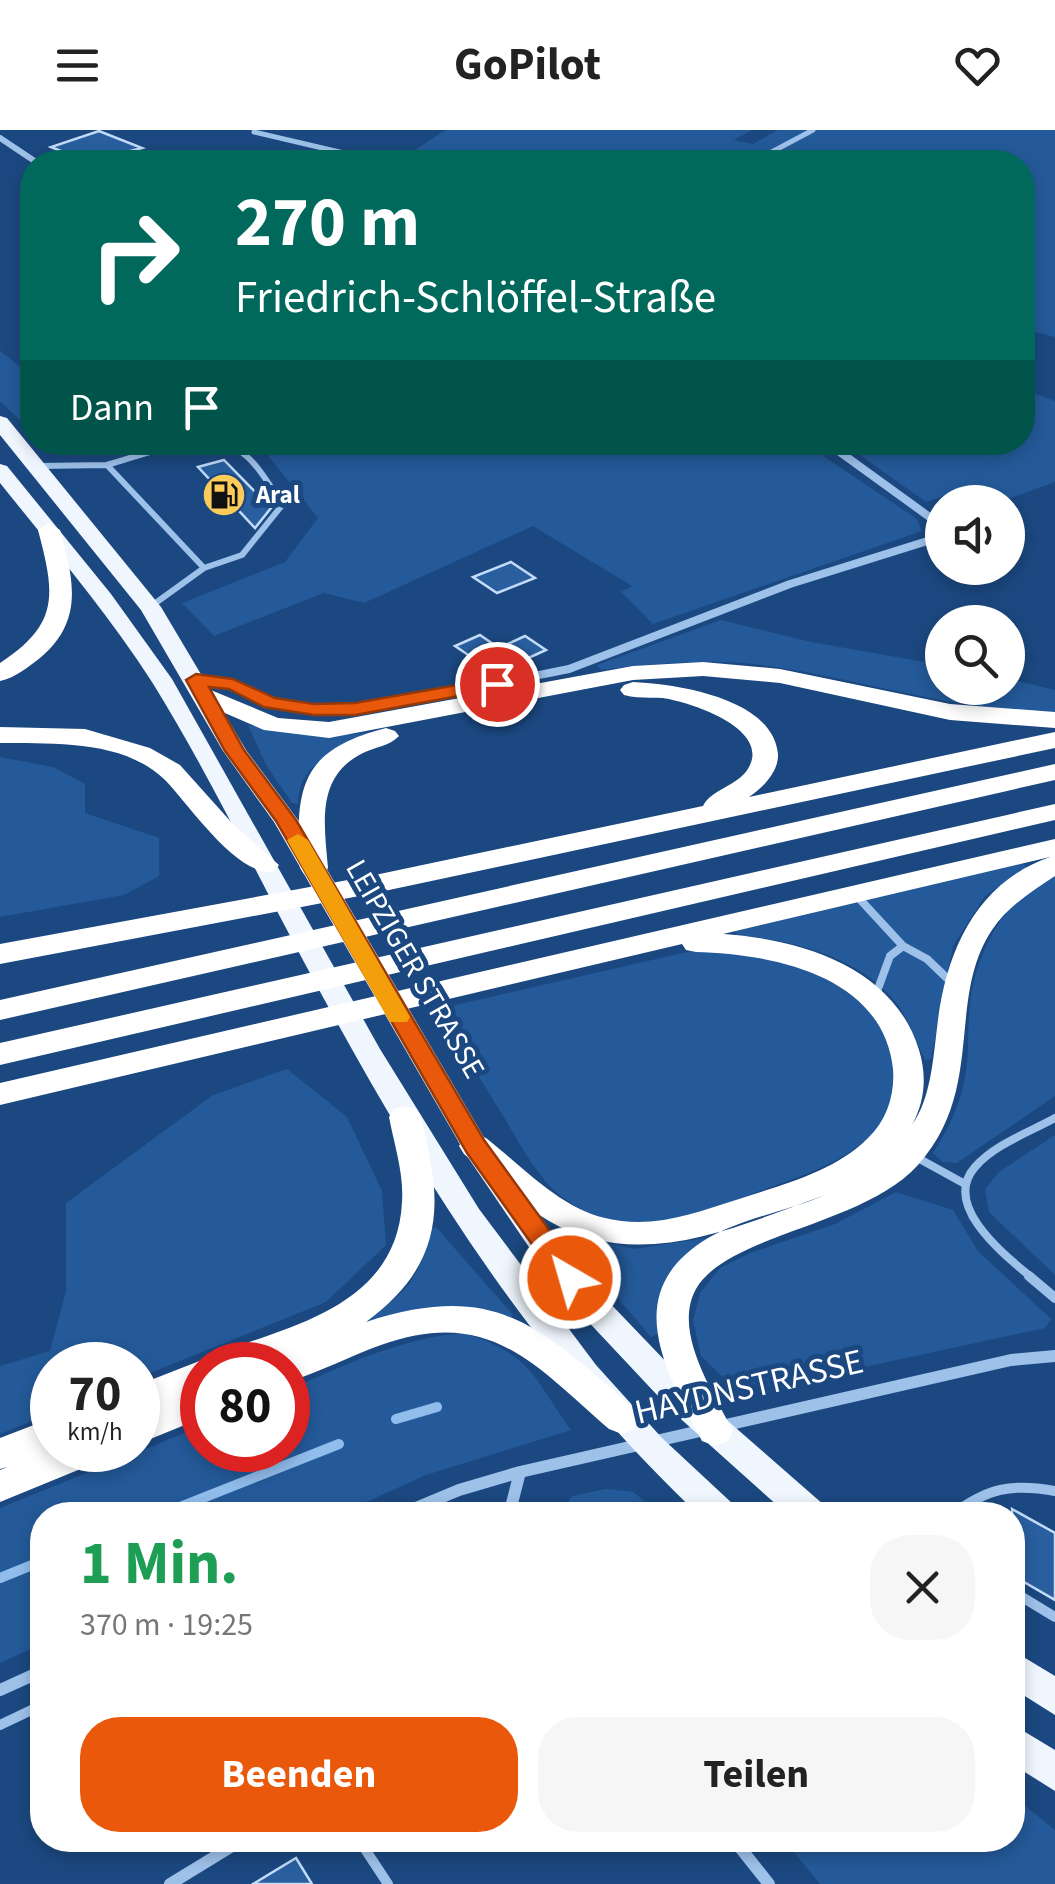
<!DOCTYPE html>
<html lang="de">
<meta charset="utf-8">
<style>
:root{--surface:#fff;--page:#f6f6f6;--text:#222;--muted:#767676;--accent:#ea580c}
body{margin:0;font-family:"Source Sans 3",sans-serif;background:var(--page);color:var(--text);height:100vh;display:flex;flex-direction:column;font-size:38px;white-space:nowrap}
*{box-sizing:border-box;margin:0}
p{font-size:32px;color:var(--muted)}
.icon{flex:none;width:55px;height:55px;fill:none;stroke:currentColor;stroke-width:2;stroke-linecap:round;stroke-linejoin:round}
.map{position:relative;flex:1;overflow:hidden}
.sheet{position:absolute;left:30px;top:1372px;width:995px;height:350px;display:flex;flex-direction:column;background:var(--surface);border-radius:40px;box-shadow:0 5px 15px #0003}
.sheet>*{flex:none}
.guide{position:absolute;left:20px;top:20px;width:1015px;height:305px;border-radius:40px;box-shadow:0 5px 15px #0003;background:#00695c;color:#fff;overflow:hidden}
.controls{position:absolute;left:925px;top:355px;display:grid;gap:20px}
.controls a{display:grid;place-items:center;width:100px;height:100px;border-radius:50%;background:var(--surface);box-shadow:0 5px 15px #0003;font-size:50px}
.speed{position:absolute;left:30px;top:1212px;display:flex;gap:20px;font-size:50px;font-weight:700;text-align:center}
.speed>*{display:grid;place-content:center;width:130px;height:130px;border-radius:50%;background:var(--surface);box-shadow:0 5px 15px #0003;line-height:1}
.speed small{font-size:25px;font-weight:400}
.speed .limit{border:15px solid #d22;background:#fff;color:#111}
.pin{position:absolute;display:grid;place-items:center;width:85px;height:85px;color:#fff;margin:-42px;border:5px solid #fff;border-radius:50%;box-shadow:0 2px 10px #0007}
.me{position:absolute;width:110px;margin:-55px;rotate:322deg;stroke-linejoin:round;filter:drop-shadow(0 0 8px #0008)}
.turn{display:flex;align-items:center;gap:35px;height:210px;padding:0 50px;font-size:45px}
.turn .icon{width:130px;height:130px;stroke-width:2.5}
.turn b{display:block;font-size:70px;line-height:85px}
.then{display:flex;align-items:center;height:95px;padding:0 50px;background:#0003;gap:20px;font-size:38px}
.round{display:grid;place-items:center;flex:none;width:105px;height:105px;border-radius:40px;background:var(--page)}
.headline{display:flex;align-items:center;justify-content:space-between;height:170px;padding:0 50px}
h1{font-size:60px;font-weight:700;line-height:75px;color:#1e9e55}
.action{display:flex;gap:20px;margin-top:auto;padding:20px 50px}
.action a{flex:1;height:115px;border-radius:40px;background:var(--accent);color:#fff;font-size:40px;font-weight:700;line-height:115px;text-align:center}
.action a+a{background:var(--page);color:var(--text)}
header{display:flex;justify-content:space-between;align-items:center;height:130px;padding:0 50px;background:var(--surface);font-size:45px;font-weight:700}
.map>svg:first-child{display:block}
.green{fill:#245a99}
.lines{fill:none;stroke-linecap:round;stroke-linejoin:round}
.stream{stroke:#91bdec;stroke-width:10}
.building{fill:#295f9f;stroke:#c2dbf8;stroke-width:2.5}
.service-far3{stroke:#9ec1ea;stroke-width:5}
.service-far2{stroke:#9ec1ea;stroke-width:6}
.service-far1{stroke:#9ec1ea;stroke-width:8}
.service{stroke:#9ec1ea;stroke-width:10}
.minor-far2{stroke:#9ec1ea;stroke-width:6}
.minor-far1{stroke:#9ec1ea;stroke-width:8}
.minor{stroke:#9ec1ea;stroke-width:12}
.trunk{fill:#f0f6fe;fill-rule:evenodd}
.motorway{fill:#fff;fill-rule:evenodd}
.route{fill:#ea580c;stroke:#983908;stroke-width:2.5}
.slow{fill:#f59e0b}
.labels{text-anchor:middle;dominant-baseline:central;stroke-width:10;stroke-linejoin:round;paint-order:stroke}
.far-poi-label{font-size:25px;font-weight:bold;fill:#fff;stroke:#1b4880;text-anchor:start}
.street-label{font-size:30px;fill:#fff;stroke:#1b4880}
.near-street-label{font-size:35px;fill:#fff;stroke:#1b4880}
</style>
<header><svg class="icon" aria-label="menu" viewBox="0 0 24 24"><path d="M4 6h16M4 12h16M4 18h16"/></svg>GoPilot<svg class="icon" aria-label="heart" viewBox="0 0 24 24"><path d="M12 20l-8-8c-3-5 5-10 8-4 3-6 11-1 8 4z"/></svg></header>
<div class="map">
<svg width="1055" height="1754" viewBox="0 0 1055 1754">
<rect width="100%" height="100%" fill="#1b4880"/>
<path class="green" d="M 446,0 L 752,0 L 734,10 L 753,14 L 778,0 L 1055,0 L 1055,207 L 1023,199 L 1022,32 L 396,32 Z
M 0,221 L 21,237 L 32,234 L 32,302 L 0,271 Z
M 1023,259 L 1055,271 L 1055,352 L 999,372 L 967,372 L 958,361 L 926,372 L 843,313 L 1022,312 Z
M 226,313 L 804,313 L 917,389 L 922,401 L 653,494 L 621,462 L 632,456 L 533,396 L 364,473 L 324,463 L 214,506 L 182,473 L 285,432 L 318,388 L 266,323 Z
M 721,490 L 811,512 L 942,535 L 942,558 L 1008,558 L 1008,549 L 1055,560 L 1055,583 C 959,581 870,552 776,537 C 718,527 659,533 601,540 L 597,535 Z
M 248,595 L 322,607 L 383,601 C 348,615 298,628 298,674 L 292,673 L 266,635 Z
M 0,627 L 53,637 L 85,654 L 85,683 L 159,708 L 159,746 L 124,765 L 0,787 Z
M 1020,731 L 1027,737 L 985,766 L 953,816 L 931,929 L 925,930 C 916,912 909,890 897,874 C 862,827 791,810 737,805 L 733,799 Z
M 1055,742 L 1055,966 L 957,1033 L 943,1032 L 933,1023 C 947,1002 959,977 964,952 C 970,928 967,900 970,874 C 975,823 1007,764 1055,742 Z
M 700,819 C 718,819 737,818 754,821 C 821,835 933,897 888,983 C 865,1025 810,1043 768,1058 C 704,1082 629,1116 565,1069 C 537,1049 520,1013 502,984 C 482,951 457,915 443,878 Z
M 287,939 L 347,987 L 382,1061 L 386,1115 L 326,1172 L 138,1248 L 138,1235 L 52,1235 L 52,1283 L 0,1304 L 0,1236 L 50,1221 L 66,1161 L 66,1073 L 213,965 Z
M 1055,1005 L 1055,1145 L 989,1082 L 985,1059 L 999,1042 Z
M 896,1062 L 953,1080 L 978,1121 L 1051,1189 L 1045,1198 L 740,1264 L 701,1226 L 693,1191 L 700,1163 L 720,1138 L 750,1123 L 835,1094 Z
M 436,1097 L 513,1185 L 510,1188 C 446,1165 418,1179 355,1195 C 402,1168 421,1152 429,1098 Z
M 561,1102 L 634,1119 L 714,1107 L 658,1182 L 657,1204 L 651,1207 Z
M 464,1203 C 532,1225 532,1245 571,1300 L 426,1345 L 338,1385 L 42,1385 L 42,1514 L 0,1533 L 0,1378 L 202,1296 L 202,1320 L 288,1320 L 288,1260 C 345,1235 400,1208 464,1203 Z
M 606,1359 L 633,1362 L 662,1385 L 560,1385 L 572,1366 Z
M 1013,1666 L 1055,1700 L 1055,1754 L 820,1754 L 784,1710 L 1012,1710 Z"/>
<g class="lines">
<path class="stream" d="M 396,1289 L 437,1277
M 160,1385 L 339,1314
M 0,1448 L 42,1431"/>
</g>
<path class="building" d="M 99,1 L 142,18 L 88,32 L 51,17 Z
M 224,330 L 271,378 L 255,398 L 198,337 Z
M 511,432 L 535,448 L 497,463 L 473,447 Z
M 480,505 L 499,518 L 525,506 L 546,520 L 513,535 L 501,527 L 483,535 L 455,516 Z
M 1012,1379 L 1055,1403 L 1055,1470 L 1012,1445 Z
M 296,1728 L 312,1754 L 253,1754 Z"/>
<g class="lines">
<path class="service-far3" d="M 254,2 L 348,24
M 753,32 L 813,0"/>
<path class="service-far2" d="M 107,335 C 144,325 201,299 238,320 C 257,331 269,356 283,374 L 242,425 L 204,438
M 38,336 L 107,335 L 204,438 L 150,477"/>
<path class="service-far1" d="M 855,764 L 903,816 L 890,826 L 875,867
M 903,816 L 927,829 L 951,852
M 916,1027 L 965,1054
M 1032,1148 C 1005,1125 941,1076 975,1037 C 995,1014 1030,1002 1055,988"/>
<path class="service" d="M 1029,1146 L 1055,1168
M 952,1385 C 987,1358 1012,1353 1055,1361
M 1012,1461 L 1055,1487
M 0,1595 L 42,1575
M 359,1710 L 388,1754"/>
<path class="minor-far2" d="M 0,8 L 36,32"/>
<path class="minor-far1" d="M 826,312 L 942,396
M 196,550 L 233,554 L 270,573 L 314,580 L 355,579 L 425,568 L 569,539 L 790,454 L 937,408 L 942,402"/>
<path class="minor" d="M 399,1385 L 459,1360 L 520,1342 L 1011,1230 L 1055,1226
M 509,1385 L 520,1342
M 0,1560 L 42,1541
M 734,1710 L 769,1754
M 170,1754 L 242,1710"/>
<path class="trunk" d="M 0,286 L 7,288 L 161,477 L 246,620 L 298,690 L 485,1009 L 559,1113 L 604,1167 L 697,1264 L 824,1375 L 829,1385 L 788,1385 L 673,1282 L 582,1185 L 537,1129 L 465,1023 L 274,692 L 223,621 L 141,480 L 0,305 Z
M 0,334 L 7,336 L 111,464 L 172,549 L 380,919 L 479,1079 L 596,1235 L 662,1308 L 734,1375 L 739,1385 L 699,1385 C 526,1221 416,1040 304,832 C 254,739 208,642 152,552 C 107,482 52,418 0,353 Z
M 1012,1520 L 1055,1546 L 1055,1585 L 1012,1558 Z
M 1012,1594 L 1055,1620 L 1055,1661 L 1012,1634 Z"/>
<path class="motorway" d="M 49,393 L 60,400 C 74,450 84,491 40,528 C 28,537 15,548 0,551 L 0,533 C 60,494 55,464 38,400 Z
M 703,532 L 780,539 L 950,574 L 1055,582 L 1055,598 L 950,590 L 780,553 L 703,546 L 633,550 L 329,608 L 264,600 L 197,571 L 193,566 L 206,558 L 278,588 L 329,592 L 633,536 Z
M 633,552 C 676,554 773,568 778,624 C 779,641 763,658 749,667 L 1055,602 L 1055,618 L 375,763 L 0,834 L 0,814 L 375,745 L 703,676 C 711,659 739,656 749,637 C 770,598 690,572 663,568 C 650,567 637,569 624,565 L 620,560 L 624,555 Z
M 0,597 L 85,599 L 150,618 L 180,635 L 232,693 L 279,735 L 275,741 C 239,750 188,673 165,650 C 123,609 53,614 0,613 Z
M 386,598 L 395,601 L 399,606 C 390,616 375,617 363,623 C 316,646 324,693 328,738 L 324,744 L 304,744 L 300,738 C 295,658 300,620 386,598 Z
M 1055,634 L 1055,650 L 0,890 L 0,870 Z
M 1055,674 L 1055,690 L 0,935 L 0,913 Z
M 1055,709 L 1055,746 C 1031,762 1008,776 992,800 C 946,869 986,959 918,1035 C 863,1096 727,1104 696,1159 C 672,1202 714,1263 733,1301 L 728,1311 L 715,1316 L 702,1311 C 666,1241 618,1162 708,1108 C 743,1088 788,1081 825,1065 C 736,1097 639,1143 549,1091 C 518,1073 492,1047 464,1024 L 459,1016 L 464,1008 L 475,1004 L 486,1008 C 522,1036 559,1077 605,1088 C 652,1100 695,1083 739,1069 C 784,1054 834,1042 868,1008 C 887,990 895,964 893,939 C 883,845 772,824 696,822 L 686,820 L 682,814 L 0,975 L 0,953 ZM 1050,727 C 975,753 945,824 937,898 C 933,929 931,968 912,995 C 925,971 927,946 919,920 C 894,837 800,809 723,804 Z
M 405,976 L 416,979 C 424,992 426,1009 429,1024 C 445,1098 427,1147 366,1192 C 498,1149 540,1198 635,1279 L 640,1289 L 635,1299 L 622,1304 L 609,1299 C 534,1234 489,1176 381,1215 C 350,1226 320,1242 288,1252 L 288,1235 L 272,1235 L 274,1231 L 263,1235 L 202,1235 L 202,1288 L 138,1314 L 138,1255 L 202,1230 L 208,1232 L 211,1225 C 293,1196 397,1175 402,1072 C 404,1043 394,1014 389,987 L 394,979 Z
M 52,1288 L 52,1320 L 105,1320 L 100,1331 L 0,1372 L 0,1340 L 7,1337 L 0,1339 L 0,1308 Z"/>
</g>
<path class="route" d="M 196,544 L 233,549 L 275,568 L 314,574 L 355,573 L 497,548 L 507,554 L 497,559 L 355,585 L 314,585 L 264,577 L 229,559 L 209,557 L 244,620 L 296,690 L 484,1010 L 579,1141 L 583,1148 L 579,1155 L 561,1155 L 467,1023 L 276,691 L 225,621 L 186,550 Z"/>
<path class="slow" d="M 298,704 L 308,710 L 410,887 L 407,892 L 390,892 L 387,887 L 287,710 Z"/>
<defs>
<g id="fuel-disc" transform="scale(2.25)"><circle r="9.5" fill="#fccb5a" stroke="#1b4880"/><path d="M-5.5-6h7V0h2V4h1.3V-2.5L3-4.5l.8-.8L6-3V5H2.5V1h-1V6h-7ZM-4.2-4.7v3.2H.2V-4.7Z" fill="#111"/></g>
</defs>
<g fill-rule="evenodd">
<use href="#fuel-disc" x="224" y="365"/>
</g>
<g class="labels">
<g class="far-poi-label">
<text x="256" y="365">Aral</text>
</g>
<g class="street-label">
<text transform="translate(415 839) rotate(60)">LEIPZIGER STRASSE</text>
</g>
<g class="near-street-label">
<text transform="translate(749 1257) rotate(-13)">HAYDNSTRASSE</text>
</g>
</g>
</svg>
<div class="controls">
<a><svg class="icon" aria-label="sound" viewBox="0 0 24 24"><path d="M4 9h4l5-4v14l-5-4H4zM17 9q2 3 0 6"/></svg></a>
<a><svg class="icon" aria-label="search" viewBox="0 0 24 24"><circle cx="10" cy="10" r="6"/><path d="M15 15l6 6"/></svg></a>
</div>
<div class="speed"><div>70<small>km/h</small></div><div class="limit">80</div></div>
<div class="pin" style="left:497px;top:554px;background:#d93025"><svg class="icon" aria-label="arrive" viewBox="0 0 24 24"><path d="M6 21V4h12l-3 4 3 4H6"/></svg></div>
<svg class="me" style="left:570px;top:1148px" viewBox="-20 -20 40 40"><circle r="17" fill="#ea580c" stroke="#fff" stroke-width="3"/><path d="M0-11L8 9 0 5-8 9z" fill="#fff"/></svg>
<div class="guide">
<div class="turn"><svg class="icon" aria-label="right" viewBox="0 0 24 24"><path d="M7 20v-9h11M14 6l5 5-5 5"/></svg><div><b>270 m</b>Friedrich-Schlöffel-Straße</div></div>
<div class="then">Dann<svg class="icon" aria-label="arrive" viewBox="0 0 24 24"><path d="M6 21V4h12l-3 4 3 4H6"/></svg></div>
</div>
<section class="sheet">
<div class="headline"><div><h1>1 Min.</h1><p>370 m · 19:25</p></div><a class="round"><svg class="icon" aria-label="close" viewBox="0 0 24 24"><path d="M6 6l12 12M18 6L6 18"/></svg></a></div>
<div class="action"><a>Beenden</a><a>Teilen</a></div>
</section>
</div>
